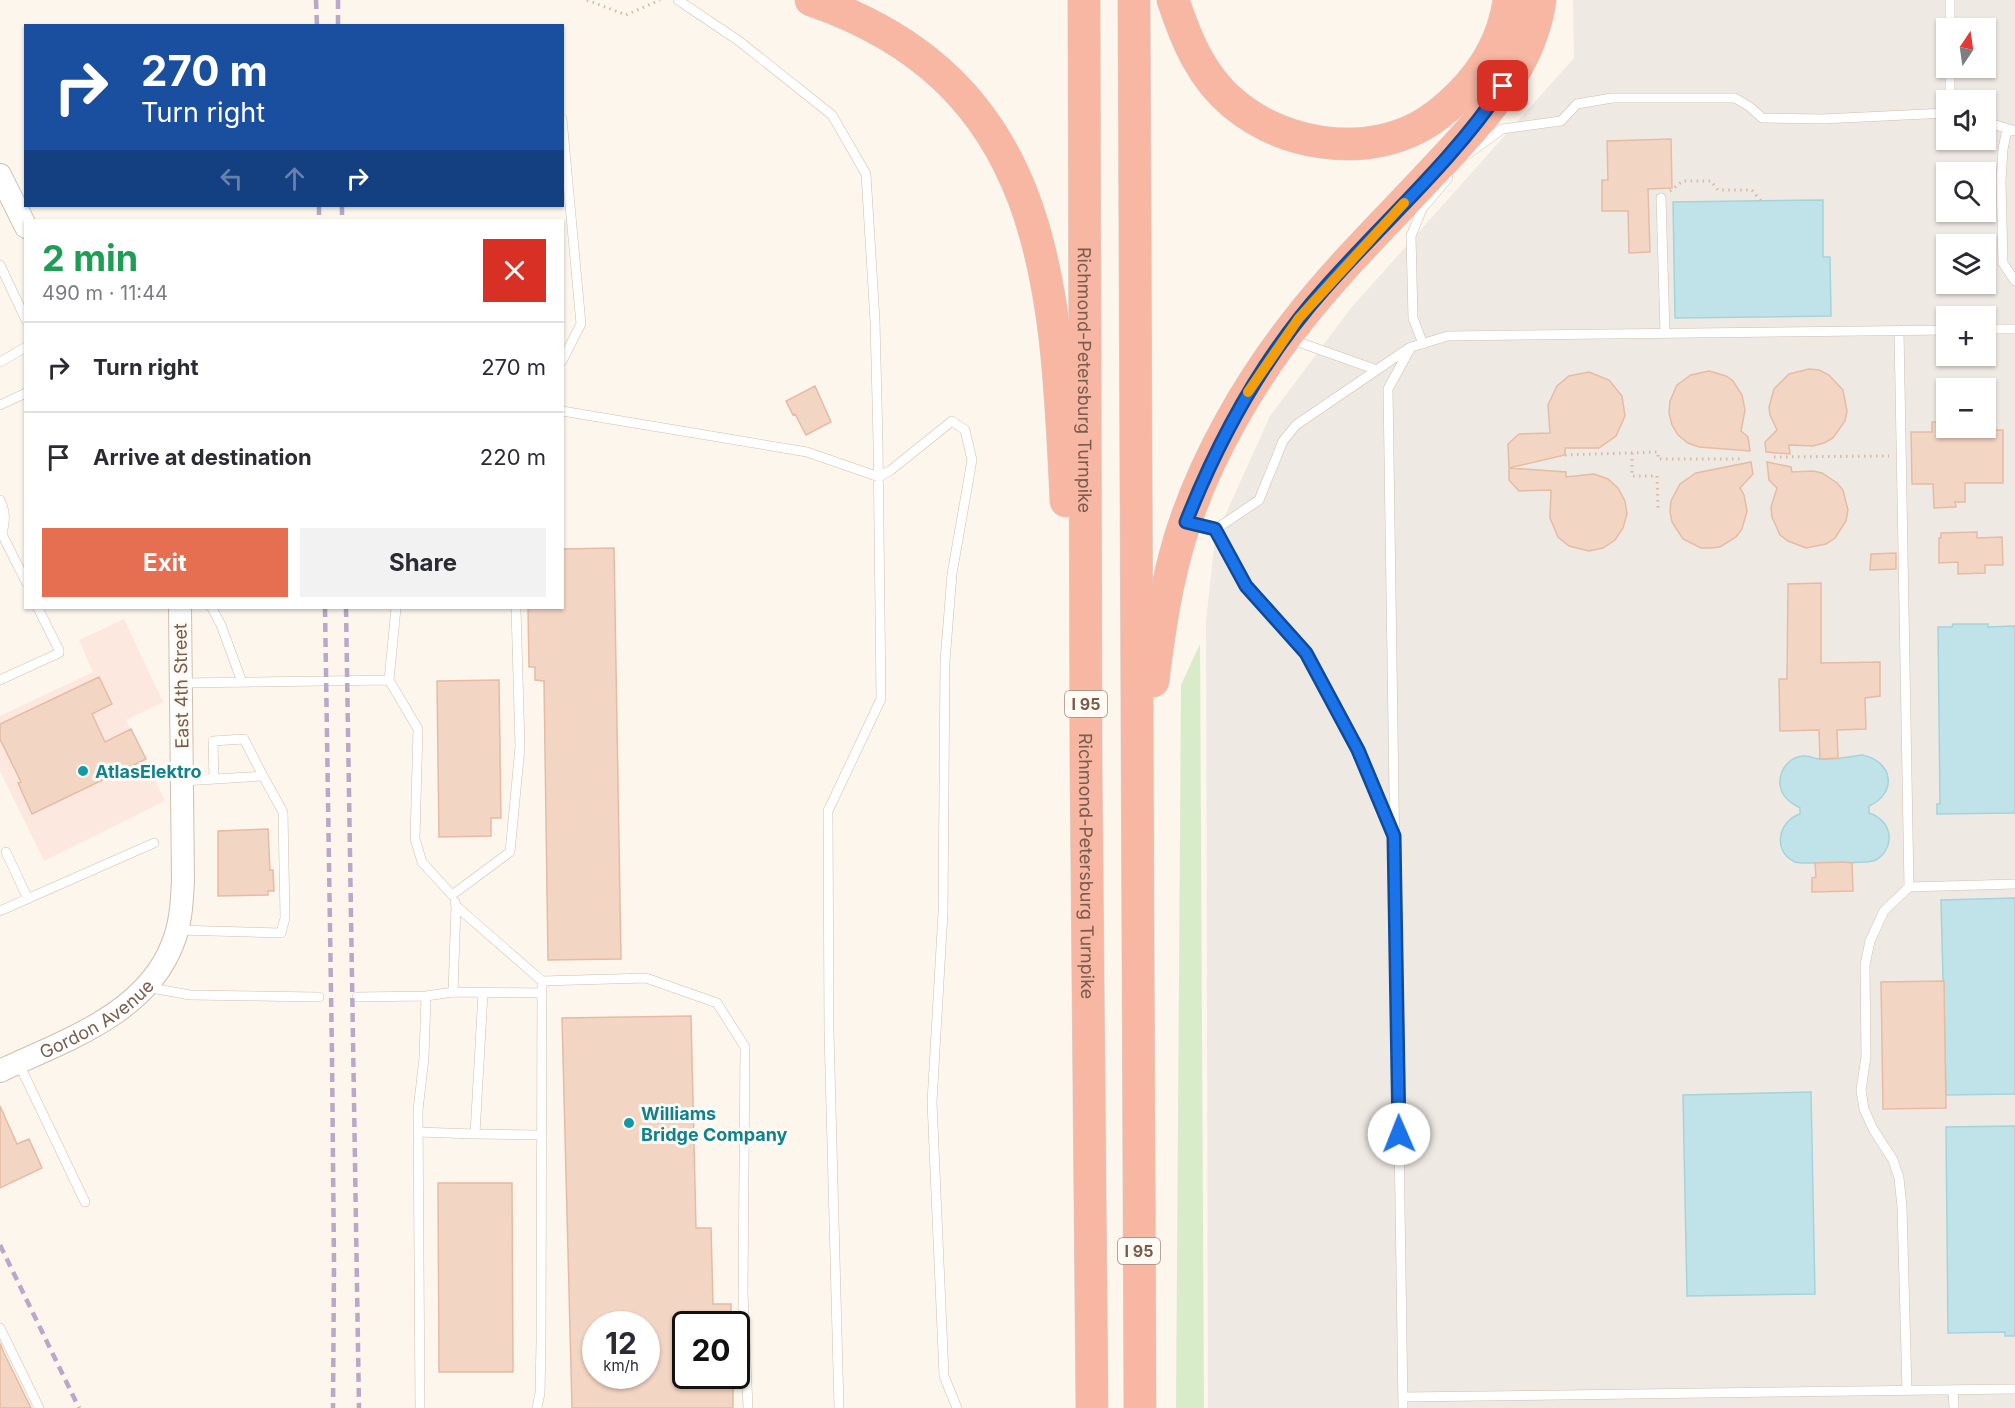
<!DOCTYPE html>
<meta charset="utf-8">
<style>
:root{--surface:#fff;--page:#f2f2f3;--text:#2b2b33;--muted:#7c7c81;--line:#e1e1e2;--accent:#e76f51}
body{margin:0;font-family:Inter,sans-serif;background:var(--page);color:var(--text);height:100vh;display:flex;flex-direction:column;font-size:22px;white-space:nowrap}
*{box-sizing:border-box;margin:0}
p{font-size:20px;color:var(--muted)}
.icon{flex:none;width:33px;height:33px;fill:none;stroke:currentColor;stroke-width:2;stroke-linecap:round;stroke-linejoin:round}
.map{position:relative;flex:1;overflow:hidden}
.drawer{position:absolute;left:24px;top:219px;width:540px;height:390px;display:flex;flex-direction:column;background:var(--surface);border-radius:0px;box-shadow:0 2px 4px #0004}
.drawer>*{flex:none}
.banner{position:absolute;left:24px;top:24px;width:540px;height:183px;border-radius:0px;box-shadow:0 2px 4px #0004;background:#1a4fa0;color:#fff;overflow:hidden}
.needle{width:39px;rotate:13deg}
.tools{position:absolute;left:1936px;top:18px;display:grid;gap:12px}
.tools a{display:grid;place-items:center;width:60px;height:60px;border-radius:0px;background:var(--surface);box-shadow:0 2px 4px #0004;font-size:30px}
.speed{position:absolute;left:582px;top:1311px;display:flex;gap:12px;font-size:30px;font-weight:700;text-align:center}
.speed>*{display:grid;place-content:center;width:78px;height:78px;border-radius:50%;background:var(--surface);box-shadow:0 2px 4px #0004;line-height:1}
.speed small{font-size:15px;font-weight:400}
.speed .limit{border:3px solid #111;border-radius:9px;background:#fff;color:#111}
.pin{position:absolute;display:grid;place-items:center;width:51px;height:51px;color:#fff;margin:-26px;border-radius:12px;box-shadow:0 3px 9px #0006}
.me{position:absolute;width:66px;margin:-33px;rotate:359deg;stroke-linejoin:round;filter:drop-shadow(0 0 4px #0008)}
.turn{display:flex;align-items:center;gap:21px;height:126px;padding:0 18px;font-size:27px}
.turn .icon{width:78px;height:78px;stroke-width:2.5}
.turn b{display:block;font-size:42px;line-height:51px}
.lanes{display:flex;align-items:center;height:57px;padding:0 18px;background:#0003;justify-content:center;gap:30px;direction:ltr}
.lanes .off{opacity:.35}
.round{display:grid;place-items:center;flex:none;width:63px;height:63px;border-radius:0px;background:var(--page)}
.headline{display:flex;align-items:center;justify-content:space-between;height:102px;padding:0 18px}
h1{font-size:36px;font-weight:700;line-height:45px;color:#1e9e55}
.button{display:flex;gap:12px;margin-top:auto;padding:12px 18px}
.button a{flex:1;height:69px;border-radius:0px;background:var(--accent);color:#fff;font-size:24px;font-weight:700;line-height:69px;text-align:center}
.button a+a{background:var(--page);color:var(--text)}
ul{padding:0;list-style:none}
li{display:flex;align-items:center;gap:18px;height:90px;padding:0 18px;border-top:2px solid var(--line)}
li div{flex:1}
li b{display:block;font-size:22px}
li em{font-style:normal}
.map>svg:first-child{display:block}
.commercial{fill:#fde8e0}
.industrial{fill:#efe9e4;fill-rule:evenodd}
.green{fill:#d8ecc9}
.water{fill:#bfe3e8;stroke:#a5d3da;stroke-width:1.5}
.building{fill:#f3d5c3;stroke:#e6bba3;stroke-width:1.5;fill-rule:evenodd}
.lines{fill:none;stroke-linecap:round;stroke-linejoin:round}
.service-casing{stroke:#d1beb0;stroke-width:10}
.tertiary-casing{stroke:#d1beb0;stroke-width:24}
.motorway-casing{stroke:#dad1cd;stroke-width:33}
.path{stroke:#d9b8a5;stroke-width:3;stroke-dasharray:1.5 4.5;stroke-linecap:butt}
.service{stroke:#fff;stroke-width:9}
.tertiary{stroke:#fff;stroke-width:22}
.motorway{stroke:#f7b7a3;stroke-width:32}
.rail{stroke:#b9a8c9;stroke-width:4.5;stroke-dasharray:9 6;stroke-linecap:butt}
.route-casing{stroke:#114b97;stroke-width:15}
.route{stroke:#1a73e8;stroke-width:10}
.slow{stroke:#f59e0b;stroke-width:10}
.culture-dot{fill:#0f9aa8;stroke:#fffaf3;stroke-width:2}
.labels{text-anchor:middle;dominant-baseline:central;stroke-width:6;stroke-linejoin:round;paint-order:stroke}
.shield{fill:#fffaf3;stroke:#a28b7f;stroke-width:1.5}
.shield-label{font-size:16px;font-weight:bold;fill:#7a5c4d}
.street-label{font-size:18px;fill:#7a5c4d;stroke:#fffaf3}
.culture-label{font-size:18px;font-weight:bold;fill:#0d838f;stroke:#fffaf3;text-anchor:start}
</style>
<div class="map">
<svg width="2015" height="1408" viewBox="0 0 2015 1408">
<rect width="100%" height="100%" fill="#fdf6ec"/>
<path class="commercial" d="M 124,619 L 163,702 L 126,720 L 165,801 L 44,861 L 0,771 L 0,716 L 93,672 L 79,640 Z"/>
<path class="industrial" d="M 1573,0 L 2015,0 L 2015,1408 L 1208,1408 L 1206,621 L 1215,538 L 1270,416 L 1351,308 L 1574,58 ZM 1947,28 L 1986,28 L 1986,68 L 1947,68 ZM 1947,100 L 1986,100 L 1986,140 L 1947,140 ZM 1947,172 L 1986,172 L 1986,212 L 1947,212 ZM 1947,244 L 1986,244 L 1986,284 L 1947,284 ZM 1947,316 L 1986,316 L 1986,356 L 1947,356 ZM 1947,388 L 1986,388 L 1986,428 L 1947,428 Z"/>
<path class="green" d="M 1200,644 L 1204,1408 L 1176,1408 L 1181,685 Z"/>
<path class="water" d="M 1823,200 L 1823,257 L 1830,257 L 1831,316 L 1675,318 L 1673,202 Z
M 1953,624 L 1988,624 L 1988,627 L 2015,626 L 2015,813 L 1937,814 L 1937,804 L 1940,804 L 1938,627 L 1952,627 Z
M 1862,755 C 1893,761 1898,793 1869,806 L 1869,813 C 1881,817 1890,826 1889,840 C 1888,849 1882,858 1873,861 C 1867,863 1800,864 1795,862 C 1772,852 1778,821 1800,814 L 1800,808 C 1789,802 1781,796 1780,784 C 1779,769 1791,755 1806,756 C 1810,756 1815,759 1820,759 C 1834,760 1848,757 1862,755 Z
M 2015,898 L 2015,1094 L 1946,1095 L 1941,900 Z
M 1811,1092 L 1815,1294 L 1687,1296 L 1683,1095 Z
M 2015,1126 L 2015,1336 L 2005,1336 L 2005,1332 L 1948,1333 L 1946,1127 Z"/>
<path class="building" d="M 1671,139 L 1672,188 L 1648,189 L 1650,252 L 1629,253 L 1628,211 L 1602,211 L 1602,180 L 1608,180 L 1607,141 Z
M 1809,369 L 1819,370 L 1829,375 L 1843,390 L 1847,411 L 1845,421 L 1833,438 L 1824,443 L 1813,446 L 1789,445 L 1790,454 L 1766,452 L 1765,442 L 1777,430 L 1770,415 L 1769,407 L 1774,389 L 1789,374 Z
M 1709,371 L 1726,376 L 1733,381 L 1742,395 L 1745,410 L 1741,431 L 1748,437 L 1750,451 L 1699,447 L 1688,443 L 1678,435 L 1672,425 L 1669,413 L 1670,401 L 1677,385 L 1691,375 Z
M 1589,372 L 1609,380 L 1622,396 L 1625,416 L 1616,436 L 1599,448 L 1565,448 L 1565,455 L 1509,468 L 1508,444 L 1519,434 L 1550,433 L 1548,405 L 1557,386 L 1569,376 Z
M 815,386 L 831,422 L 806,435 L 795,414 L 793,415 L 786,401 Z
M 1932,422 L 1947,422 L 1947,428 L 1971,428 L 1971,431 L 2003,430 L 2003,483 L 1965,483 L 1965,502 L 1955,502 L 1956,507 L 1934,508 L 1933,484 L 1912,484 L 1911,432 L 1932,432 Z
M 1751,462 L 1753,474 L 1740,488 L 1744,495 L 1747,511 L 1742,529 L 1736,537 L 1720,547 L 1711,548 L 1701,548 L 1683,539 L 1672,522 L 1670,512 L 1671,501 L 1680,484 L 1696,473 Z
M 1767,462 L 1791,467 L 1792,472 L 1813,471 L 1822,473 L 1837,483 L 1843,490 L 1848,510 L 1846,521 L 1835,538 L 1826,544 L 1806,548 L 1788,541 L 1780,535 L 1772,517 L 1771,507 L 1777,488 L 1769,480 Z
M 1509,468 L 1566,472 L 1566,477 L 1594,474 L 1608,479 L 1618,488 L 1625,501 L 1627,514 L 1623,528 L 1615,540 L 1603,548 L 1589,551 L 1569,546 L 1558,537 L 1550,518 L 1551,490 L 1519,491 L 1509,480 Z
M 1977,532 L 1977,538 L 2002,537 L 2003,565 L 1985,565 L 1985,573 L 1958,574 L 1958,562 L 1939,563 L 1939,538 L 1941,538 L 1941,533 Z
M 614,548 L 621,959 L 548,960 L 544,681 L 535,680 L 535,667 L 529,667 L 528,608 L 562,608 L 562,549 Z
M 1896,553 L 1896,569 L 1870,570 L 1871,554 Z
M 1821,583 L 1821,663 L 1880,662 L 1880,696 L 1865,698 L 1866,729 L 1837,730 L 1838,758 L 1820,759 L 1819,730 L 1780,731 L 1779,679 L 1787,679 L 1788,584 Z
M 99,677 L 112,704 L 92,714 L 105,742 L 131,729 L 146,759 L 32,814 L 18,783 L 21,782 L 0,739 L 0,724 Z
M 499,680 L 501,818 L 491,818 L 491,836 L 439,837 L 437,681 Z
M 268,829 L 270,870 L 273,870 L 274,891 L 268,891 L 268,895 L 218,896 L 218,831 Z
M 1843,862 L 1852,863 L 1853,891 L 1812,892 L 1812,878 L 1816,877 L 1815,863 Z
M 1944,981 L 1946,1108 L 1883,1109 L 1881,982 Z
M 691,1016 L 696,1228 L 711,1228 L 713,1304 L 731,1304 L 731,1324 L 686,1324 L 686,1376 L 733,1376 L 733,1408 L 572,1408 L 562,1018 ZM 596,1324 L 646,1324 L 646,1376 L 596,1376 Z
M 0,1106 L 17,1144 L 29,1139 L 42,1168 L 0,1188 Z
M 438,1183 L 512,1183 L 513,1372 L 439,1372 Z
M 0,1343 L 4,1353 L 31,1408 L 0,1408 Z"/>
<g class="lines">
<g class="service-casing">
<path id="service" d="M 678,0 L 739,41 L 832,115 L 866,174 L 875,321 L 878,441 L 881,699 L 828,811 L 829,1032 L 839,1408
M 1950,0 L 1950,28
M 1950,68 L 1950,100
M 562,119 L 581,324 L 562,361
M 1986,122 L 2015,131
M 2007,129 L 2003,149 L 2001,181 L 2003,263 L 2015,281
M 1468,154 L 1502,129 L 1561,121 L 1577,104 L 1612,98 L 1735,98 L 1750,107 L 1762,118 L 1822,119 L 1947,113
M 1661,198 L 1665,333
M 0,265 L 26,320
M 1986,329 L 2015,329
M 1899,330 L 1909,887 L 2015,884
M 1290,339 L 1377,370
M 1423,344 L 1413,318 L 1411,236 L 1422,209 L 1448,178
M 0,362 L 26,347
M 0,405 L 26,393
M 562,411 L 807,452 L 879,477 L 891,470 L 952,421 L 965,430 L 972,460 L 952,574 L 945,661 L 943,913 L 932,1102 L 944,1376 L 957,1408
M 0,500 C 6,512 5,521 2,534 L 26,582
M 1191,523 L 1216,529 L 1259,500 L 1283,441 L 1296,425 L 1409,348
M 1216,529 L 1246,586 L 1306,653 L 1358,750 L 1392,830
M 212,608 L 221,625 L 242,682
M 396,608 L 389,680 L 418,729 L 415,839 L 422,862 L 452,895 L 510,852 L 520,747 L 516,608
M 0,680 L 59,653 L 59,650 L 38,608
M 182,683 L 389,680
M 214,779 L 213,741 L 244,739 L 263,776
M 6,852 L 28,899
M 456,906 L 542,981 L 646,978 L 717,1003 L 745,1047 L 743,1293 L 748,1408
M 0,911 L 154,843
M 177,930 L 281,933 L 285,918 L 283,812 L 263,776 L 184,781
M 146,987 L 190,995 L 319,997
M 453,992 L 542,993
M 483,993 L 475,1134 L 542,1135
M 357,997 L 426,996
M 18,1062 L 85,1202
M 418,1132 L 475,1134
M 0,1328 L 39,1408
M 1907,1390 L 1902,1207 L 1899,1178 L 1893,1160 L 1873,1129 L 1864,1109 L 1861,1090 L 1866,1057 L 1865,965 L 1870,941 L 1884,911 L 1909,887
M 1953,1390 L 1954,1408
M 1403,1397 L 2015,1389
M 420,1408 L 418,1110 L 424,1058 L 426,996 L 453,992 L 456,906 L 455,902
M 537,1408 L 540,1393 L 541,1343 L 542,981
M 1403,1408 L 1388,389 L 1411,347 L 1448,336 L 1947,330"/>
</g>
<g class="tertiary-casing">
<g id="tertiary">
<path d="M 0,175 L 26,227"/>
<path id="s1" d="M 0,1071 C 63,1041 146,1015 173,943 C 181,923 182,901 183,880 L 180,608"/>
</g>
</g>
<g class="motorway-casing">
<g id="motorway">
<path d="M 811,0 C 1050,82 1056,285 1066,501"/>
<path id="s2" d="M 1084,0 L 1086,763 L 1092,1408"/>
<path d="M 1134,0 L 1140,1408"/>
<path d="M 1173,0 C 1186,39 1201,77 1234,104 C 1284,145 1359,157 1417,128 C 1433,120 1448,107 1460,95 C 1487,68 1504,37 1509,0"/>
<path d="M 1153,681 C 1159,633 1166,584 1180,538 C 1204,460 1249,382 1299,319 C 1338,269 1384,224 1427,178 C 1474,128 1531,71 1540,0"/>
</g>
</g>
<path class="path" d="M 587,0 L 626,15 L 660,0
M 1670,191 L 1683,181 L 1711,181 L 1718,190 L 1752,190 L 1761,201
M 1986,278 L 1998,278
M 1967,356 L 1967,362
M 1958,362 L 1975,362
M 1632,453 L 1632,476 L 1657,476 L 1658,508
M 1565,455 L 1658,452 L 1658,459 L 1742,459
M 1774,457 L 1889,456"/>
<use href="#service" class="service"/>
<use href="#tertiary" class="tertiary"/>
<use href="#motorway" class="motorway"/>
<path class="rail" d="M 316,0 L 317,26
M 338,0 L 338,26
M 319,206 L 319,220
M 342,206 L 342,220
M 325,608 L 332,1055 L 334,1265 L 333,1408
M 346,608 L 359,1408
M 0,1245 L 79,1408"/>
</g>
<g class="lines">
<g class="route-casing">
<path id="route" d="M 1399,1134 L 1394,836 L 1358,750 L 1306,653 L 1246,586 L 1215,529 L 1186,522 C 1220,436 1263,357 1325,288 C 1384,221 1453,161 1503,86"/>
</g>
<use href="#route" class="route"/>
<path class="slow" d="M 1248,392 L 1299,318 L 1404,203"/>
</g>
<g class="culture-dot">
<circle cx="83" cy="771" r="6"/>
<circle cx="629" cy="1123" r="6"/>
</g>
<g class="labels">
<g class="shield">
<rect x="1065" y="691" width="42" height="26" rx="4.5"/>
<rect x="1118" y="1238" width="42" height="26" rx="4.5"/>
</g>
<g class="shield-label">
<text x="1086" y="704">I 95</text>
<text x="1139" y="1251">I 95</text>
</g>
<g class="street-label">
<text stroke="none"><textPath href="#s2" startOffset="380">Richmond-Petersburg Turnpike</textPath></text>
<text transform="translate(181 686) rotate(-91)">East 4th Street</text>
<text stroke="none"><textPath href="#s2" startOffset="866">Richmond-Petersburg Turnpike</textPath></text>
<text stroke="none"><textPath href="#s1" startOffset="110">Gordon Avenue</textPath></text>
</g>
<g class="culture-label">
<text x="95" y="771">AtlasElektro</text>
<text x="641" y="1113">Williams<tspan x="641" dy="21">Bridge Company</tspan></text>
</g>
</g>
</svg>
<div class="tools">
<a><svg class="needle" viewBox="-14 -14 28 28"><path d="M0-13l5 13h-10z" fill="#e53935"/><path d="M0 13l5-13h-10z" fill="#7c7c81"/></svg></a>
<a><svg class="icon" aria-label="sound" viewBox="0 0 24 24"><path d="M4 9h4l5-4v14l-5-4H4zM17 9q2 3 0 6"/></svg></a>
<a><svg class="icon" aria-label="search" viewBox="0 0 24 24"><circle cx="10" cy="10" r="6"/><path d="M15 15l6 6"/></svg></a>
<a><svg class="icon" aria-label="layers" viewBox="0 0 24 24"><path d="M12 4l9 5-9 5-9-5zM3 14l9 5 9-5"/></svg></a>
<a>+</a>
<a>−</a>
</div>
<div class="speed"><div>12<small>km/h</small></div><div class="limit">20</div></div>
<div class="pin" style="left:1503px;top:86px;background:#d93025"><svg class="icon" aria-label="arrive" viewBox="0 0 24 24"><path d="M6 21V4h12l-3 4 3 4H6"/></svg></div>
<svg class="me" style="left:1399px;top:1134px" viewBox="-20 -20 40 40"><circle r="19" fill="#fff"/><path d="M0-13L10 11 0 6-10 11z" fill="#1a73e8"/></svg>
<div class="banner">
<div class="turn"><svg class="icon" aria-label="right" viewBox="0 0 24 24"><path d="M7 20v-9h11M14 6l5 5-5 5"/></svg><div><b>270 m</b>Turn right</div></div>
<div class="lanes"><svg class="icon off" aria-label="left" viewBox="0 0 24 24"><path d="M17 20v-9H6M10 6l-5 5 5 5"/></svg><svg class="icon off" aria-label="ahead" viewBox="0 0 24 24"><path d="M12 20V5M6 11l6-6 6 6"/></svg><svg class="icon" aria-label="right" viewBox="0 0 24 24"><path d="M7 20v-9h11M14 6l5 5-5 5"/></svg></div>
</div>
<section class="drawer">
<div class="headline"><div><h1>2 min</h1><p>490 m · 11:44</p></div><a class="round" style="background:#d93025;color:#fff"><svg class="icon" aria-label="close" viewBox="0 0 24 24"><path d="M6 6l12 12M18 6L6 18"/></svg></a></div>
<ul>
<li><svg class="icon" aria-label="right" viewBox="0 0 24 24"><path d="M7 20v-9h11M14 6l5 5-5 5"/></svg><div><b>Turn right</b></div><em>270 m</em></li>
<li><svg class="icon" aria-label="arrive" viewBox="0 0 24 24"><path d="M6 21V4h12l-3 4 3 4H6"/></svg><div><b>Arrive at destination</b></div><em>220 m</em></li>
</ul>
<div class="button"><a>Exit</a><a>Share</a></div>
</section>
</div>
